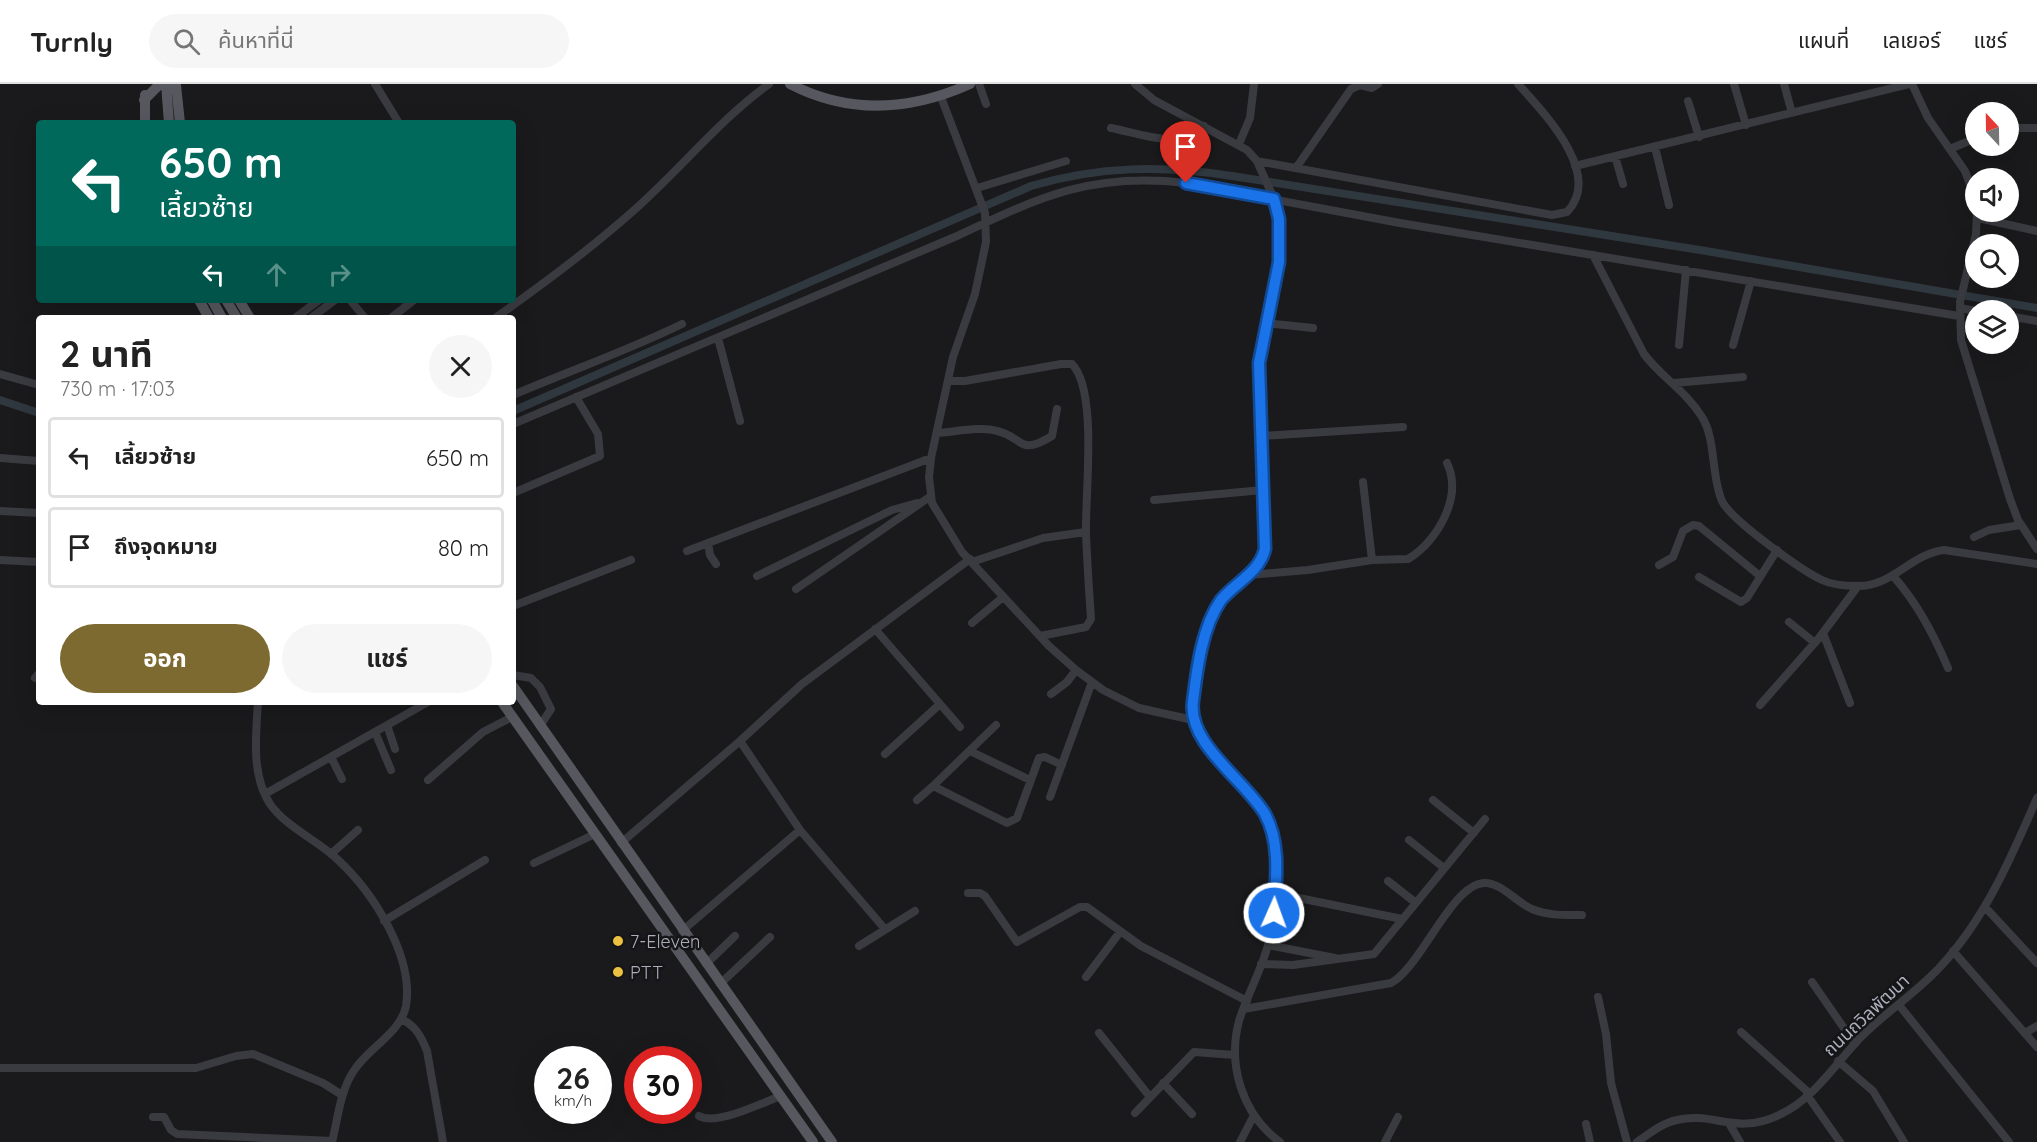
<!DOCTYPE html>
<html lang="th">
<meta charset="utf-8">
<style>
:root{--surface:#fff;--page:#f6f6f6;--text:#222;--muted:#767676;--line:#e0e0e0;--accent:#7d6a30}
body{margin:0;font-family:Quicksand,"Noto Sans Thai",sans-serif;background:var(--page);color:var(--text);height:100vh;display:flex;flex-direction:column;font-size:22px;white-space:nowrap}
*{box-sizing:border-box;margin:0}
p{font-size:20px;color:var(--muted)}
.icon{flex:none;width:33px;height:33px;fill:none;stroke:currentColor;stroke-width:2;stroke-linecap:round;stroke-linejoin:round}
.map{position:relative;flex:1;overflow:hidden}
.panel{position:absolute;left:36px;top:231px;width:480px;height:390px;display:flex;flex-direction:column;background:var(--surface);border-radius:6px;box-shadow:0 6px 24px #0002}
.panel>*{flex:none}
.top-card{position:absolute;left:36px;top:36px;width:480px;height:183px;border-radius:6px;box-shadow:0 6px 24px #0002;background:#00695c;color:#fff;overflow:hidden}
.needle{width:39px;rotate:338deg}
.buttons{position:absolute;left:1965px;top:18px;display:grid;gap:12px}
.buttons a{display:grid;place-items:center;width:54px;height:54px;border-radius:50%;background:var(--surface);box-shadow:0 6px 24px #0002;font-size:30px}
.speed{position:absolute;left:534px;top:962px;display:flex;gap:12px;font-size:30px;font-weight:700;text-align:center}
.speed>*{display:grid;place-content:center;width:78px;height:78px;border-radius:50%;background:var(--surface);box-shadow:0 6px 24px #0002;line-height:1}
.speed small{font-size:15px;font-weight:400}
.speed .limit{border:9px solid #d22;background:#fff;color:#111}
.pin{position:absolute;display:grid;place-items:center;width:51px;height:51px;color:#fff;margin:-62px -26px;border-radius:50% 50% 50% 0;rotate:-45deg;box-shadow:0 0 6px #0007}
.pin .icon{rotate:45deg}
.me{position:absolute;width:66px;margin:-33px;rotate:2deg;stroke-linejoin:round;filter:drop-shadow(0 0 4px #0008)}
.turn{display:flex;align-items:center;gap:21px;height:126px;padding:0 24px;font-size:27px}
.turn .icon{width:78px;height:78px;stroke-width:2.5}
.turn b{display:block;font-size:42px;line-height:51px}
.lanes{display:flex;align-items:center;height:57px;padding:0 24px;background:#0003;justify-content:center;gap:30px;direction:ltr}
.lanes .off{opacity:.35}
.round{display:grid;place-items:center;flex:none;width:63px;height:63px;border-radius:32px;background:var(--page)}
.headline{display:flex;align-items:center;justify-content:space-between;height:102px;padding:0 24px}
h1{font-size:36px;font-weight:700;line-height:45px}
.primary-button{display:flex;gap:12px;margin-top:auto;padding:12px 24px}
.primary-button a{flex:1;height:69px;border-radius:36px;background:var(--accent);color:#fff;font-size:24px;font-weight:700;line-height:69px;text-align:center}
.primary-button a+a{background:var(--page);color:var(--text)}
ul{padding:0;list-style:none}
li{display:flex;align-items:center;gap:18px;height:81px;margin:0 12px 9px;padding:0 12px;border:3px solid var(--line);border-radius:6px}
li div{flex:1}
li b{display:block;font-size:22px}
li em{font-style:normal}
header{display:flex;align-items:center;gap:36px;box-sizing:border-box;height:84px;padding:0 30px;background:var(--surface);border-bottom:2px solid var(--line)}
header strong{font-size:28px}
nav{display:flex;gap:33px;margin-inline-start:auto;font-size:21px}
.search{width:420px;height:54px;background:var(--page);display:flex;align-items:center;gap:15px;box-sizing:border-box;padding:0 21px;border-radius:33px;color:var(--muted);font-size:22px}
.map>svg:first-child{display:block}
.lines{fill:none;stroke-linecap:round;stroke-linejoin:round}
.canal{stroke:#2f373f;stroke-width:8}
.minor{stroke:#3a3b40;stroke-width:8}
.major{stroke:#57585f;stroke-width:10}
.route-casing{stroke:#114b97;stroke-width:15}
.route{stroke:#1a73e8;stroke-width:10}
.poi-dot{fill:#ecc141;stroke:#151417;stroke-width:2}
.labels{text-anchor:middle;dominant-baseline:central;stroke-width:5;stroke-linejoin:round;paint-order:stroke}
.poi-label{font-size:18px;fill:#acafbb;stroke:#151417;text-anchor:start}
.street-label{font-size:18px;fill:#acafbb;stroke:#151417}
</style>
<header>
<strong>Turnly</strong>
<div class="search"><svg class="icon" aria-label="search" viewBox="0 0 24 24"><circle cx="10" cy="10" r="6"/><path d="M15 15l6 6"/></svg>ค้นหาที่นี่</div>
<nav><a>แผนที่</a><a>เลเยอร์</a><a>แชร์</a></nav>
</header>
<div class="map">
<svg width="2037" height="1058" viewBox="0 0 2037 1058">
<rect width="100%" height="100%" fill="#1a191b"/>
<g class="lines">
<path class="canal" d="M 0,316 L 39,329
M 513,327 L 1031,102 C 1099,82 1162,81 1232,92 L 1700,166 L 2037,224"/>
<path class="minor" d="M 375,0 L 399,39
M 979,0 L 986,20
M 1135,0 L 1154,16 L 1247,66 L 1257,77 L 1274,115 L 1280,150 L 1279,184 L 1259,278 L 1265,465 C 1259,489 1236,498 1222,516 C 1204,539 1194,591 1192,620 C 1190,666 1246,694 1265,731 C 1275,751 1276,772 1276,793 C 1276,816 1274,839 1268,861 C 1261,887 1247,911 1239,937 C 1227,982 1243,1031 1280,1058
M 1734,0 L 1746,41
M 1784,0 L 1792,29
M 1912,0 L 1928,34 L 1965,87 L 1976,116
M 941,13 L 985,129 L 986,158 L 975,210 L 953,273 L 931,374 L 929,393 L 932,419 L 962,468 L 1049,562 L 1076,586 L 1103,606 L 1139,624 L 1193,636
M 1688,17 L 1699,53
M 1111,44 C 1139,49 1181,67 1204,42
M 2008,44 L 2037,44
M 1239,60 L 1250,34 L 1254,0
M 1655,63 L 1669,121
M 1950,65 L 1976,54
M 1615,72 L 1623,100
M 1257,77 L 1552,131 L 1567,128 C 1604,90 1543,28 1518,0
M 1575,82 L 1909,0
M 1296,84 L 1351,5 L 1360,1 L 1372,4 L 1378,0
M 977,104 L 1066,77
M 1977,128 L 1976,150 L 1960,218 L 1961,256 L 2010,415 L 2018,436 L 2037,465
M 1978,134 L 2037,147
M 1593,171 L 1644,270 C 1661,293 1687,308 1702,333 C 1716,355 1711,392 1722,417 C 1731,436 1801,486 1822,496 C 1832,501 1846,502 1858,502 C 1893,502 1911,470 1944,466 L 2037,480
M 350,216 L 365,234
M 1960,224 L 1976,227
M 2008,232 L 2037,237
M 295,234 L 319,216
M 311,234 L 335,216
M 391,234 L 414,216
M 495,234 C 542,201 589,166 632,128 C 679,87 718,37 769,0
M 1265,239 L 1313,244
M 718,254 L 740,337
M 1679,261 L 1686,186
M 1733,261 L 1751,197
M 0,290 L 39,301
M 948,297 L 965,297 L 1061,280 L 1072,280 C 1098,307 1085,409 1086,448 C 1087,477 1089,506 1091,535 L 1086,543 L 1040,552
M 1674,299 L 1743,293
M 513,311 C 569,287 627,267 682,240
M 513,340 L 957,152 C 1040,113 1091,88 1186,99 L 1400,139 L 1959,232
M 937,349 C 955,348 980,342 997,347 C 1024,353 1018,373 1052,352 L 1057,325
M 1262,352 L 1403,343
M 0,374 L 39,377
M 1363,398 L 1372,476
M 513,409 L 600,372 L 598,350 L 576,313
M 1154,416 L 1263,406
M 0,427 L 39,429
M 1974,453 L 1989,446 L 2021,441
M 708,459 L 710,471 L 716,480
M 687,467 L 931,374
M 0,476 L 39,478
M 972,478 L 1043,454 L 1086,448
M 1659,481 L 1673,473 L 1683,447 L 1693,441 L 1699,442 L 1760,492
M 1249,491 L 1308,486 L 1372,476 L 1408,475 C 1438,457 1463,412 1447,379
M 757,492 L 892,426 L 917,419
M 1699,493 L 1741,518 L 1747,514 L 1777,466
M 1894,493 C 1918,520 1934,551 1948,584
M 796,505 L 931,412
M 513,522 L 631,476
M 1789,538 L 1815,559
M 972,539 L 1003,513
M 875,545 L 960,643
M 1823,549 L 1850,619
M 513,591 L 531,594 L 540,603 L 551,625 L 540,642
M 35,594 L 39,589
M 1051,610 L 1067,598 L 1076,586
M 258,618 C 256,651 251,691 270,720 C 286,743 317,756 337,775 C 373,808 414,872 406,922 C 401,948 369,964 355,985 C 340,1006 338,1034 332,1058
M 1760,621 L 1819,554 L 1858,502
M 387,641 L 395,665
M 996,641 L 933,702 L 1007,739 L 1017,734 L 1039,674 L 1045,673 L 1062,681
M 375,648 L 391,686
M 740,657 L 800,746 L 884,844
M 970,667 L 1030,696
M 885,670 L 940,620
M 331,673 L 342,695
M 428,696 L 483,648 L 512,633
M 265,710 L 428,618
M 1050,713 L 1092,598
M 917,716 L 933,702
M 1433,716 L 1474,749
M 1409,756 L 1444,784
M 621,759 L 740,657 L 802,600 L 970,475
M 331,770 L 358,746
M 534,779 L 595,750
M 1388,797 L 1416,819
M 968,809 L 980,809 L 985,812 L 1017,858 L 1080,823 L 1087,823 L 1141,862 L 1247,917
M 1284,811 L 1402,835
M 1985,823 L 2037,879
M 384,837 L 485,776
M 682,847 L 800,746
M 1268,861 L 1335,874
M 859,862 L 915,827
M 1953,867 L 2037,963
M 706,880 L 735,852
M 1261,880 L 1293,881 L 1374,870 L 1485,735
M 1086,893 L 1120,848
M 1812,898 L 1855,960
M 720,900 L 770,853
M 1598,913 L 1606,950 L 1611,999 L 1627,1058
M 1899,921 L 2009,1058
M 1244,925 L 1391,899 C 1421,883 1451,801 1484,799 C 1501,798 1517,819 1532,825 C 1548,832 1566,831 1582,831
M 401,935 C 415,941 421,952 427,967 L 443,1058
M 1741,948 L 1809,1009
M 1099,949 L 1150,1013
M 2025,949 L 2037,942
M 1838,977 L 1873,1007 L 1904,1058
M 0,984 L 196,984 L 236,972 L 253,970 L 323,999 L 342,1011
M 1163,999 L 1192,1030
M 1807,1011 L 1840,1058
M 1135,1029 L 1194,968 L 1235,971
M 699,1032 C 717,1042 761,1019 781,1012
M 153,1033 L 164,1033 L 171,1046 L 177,1050 L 332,1057
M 1586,1040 L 1590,1058
M 1730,1041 L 1740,1058
M 1240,1058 L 1253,1033
M 1385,1058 L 1398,1033
M 1637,1058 C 1649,1050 1662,1039 1677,1036 C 1714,1027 1735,1052 1779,1031 C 1813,1016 1836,979 1861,953 C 1886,928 1916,909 1940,883 C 1985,835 2011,774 2037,714"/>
<path class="major" d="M 166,0 L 169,39
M 790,0 C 850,31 910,27 970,0
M 176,1 L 180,39
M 145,11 L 145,39
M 144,16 L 159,1 L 167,1 L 176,7
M 199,216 L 209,234
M 212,216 L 222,234
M 226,216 L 237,234
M 239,216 L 250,234
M 513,602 L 832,1058
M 502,618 L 813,1058"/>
</g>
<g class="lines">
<g class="route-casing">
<path id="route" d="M 1186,99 L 1274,115 L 1279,135 L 1279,178 L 1259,279 L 1265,465 C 1259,489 1236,498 1221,516 C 1202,543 1197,585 1193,617 C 1187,660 1245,696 1265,730 C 1281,759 1276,797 1274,829"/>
</g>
<use href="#route" class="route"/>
</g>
<g class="poi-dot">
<circle cx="618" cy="857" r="6"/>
<circle cx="618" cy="888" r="6"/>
</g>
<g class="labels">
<g class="poi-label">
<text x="630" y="857">7-Eleven</text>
<text x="630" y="888">PTT</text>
</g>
<g class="street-label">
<text transform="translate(1866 931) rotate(-43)">ถนนถวิลพัฒนา</text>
</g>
</g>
</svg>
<div class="buttons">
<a><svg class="needle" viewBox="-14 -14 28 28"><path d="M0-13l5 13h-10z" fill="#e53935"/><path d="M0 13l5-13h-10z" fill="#767676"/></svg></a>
<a><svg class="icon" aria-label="sound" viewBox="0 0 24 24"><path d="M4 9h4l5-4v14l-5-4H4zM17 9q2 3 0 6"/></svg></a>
<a><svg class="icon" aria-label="search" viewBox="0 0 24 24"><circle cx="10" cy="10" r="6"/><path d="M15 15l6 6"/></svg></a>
<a><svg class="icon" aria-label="layers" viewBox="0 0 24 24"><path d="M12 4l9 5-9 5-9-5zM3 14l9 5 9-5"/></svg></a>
</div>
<div class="speed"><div>26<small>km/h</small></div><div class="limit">30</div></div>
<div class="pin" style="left:1186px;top:99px;background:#d93025"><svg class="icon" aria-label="arrive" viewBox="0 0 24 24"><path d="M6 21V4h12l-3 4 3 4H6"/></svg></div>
<svg class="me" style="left:1274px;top:829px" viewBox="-20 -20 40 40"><circle r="17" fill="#1a73e8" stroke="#fff" stroke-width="3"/><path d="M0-11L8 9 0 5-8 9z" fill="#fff"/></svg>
<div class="top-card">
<div class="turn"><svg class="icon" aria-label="left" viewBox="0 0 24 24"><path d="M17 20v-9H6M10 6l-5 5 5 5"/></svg><div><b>650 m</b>เลี้ยวซ้าย</div></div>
<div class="lanes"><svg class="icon" aria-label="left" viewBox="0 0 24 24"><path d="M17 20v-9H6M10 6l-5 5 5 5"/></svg><svg class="icon off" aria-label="ahead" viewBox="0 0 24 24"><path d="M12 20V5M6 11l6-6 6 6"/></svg><svg class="icon off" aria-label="right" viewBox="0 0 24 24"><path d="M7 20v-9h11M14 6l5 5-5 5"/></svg></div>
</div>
<section class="panel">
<div class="headline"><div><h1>2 นาที</h1><p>730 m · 17:03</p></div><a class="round"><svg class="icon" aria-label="close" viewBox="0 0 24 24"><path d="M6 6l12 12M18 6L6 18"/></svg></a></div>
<ul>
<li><svg class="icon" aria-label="left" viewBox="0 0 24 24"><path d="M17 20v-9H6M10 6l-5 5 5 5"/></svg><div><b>เลี้ยวซ้าย</b></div><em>650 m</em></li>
<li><svg class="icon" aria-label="arrive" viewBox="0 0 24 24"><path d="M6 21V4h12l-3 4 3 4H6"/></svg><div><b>ถึงจุดหมาย</b></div><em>80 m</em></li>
</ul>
<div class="primary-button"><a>ออก</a><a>แชร์</a></div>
</section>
</div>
